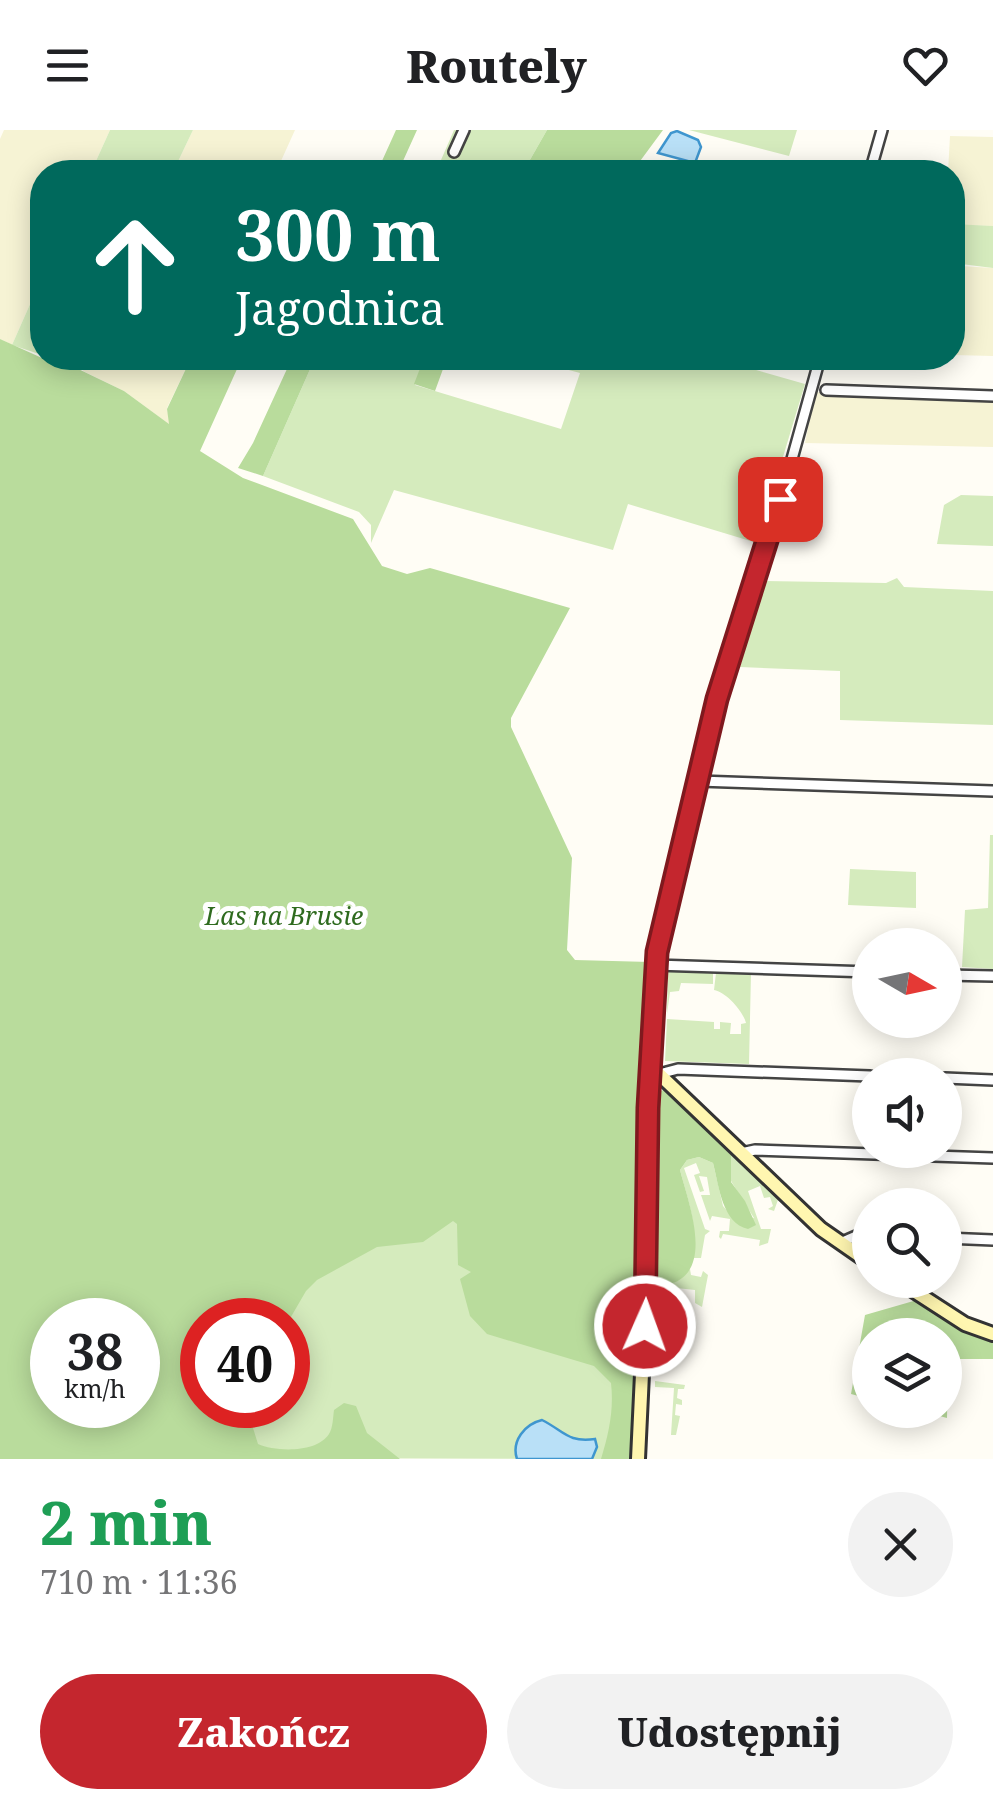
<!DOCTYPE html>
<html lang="pl">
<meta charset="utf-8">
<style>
:root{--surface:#fff;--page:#f2f2f2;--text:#202124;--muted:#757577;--accent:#c4262e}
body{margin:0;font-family:"Noto Serif",serif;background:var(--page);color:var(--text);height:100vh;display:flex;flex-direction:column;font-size:38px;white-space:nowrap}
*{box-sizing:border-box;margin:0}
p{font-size:32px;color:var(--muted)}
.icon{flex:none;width:55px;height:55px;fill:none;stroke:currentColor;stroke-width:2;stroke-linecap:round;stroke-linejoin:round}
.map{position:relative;height:1329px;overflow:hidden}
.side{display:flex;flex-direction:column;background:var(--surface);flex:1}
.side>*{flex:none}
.guide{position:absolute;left:30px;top:30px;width:935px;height:210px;border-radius:40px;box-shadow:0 5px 25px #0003;background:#00695c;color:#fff;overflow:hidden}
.needle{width:65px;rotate:99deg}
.buttons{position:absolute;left:852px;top:798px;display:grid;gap:20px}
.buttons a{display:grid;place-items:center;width:110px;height:110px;border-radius:50%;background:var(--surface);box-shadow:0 5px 25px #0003;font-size:50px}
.speed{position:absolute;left:30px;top:1168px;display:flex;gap:20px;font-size:50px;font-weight:700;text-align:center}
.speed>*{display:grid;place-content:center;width:130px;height:130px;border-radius:50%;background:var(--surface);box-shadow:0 5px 25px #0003;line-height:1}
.speed small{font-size:25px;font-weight:400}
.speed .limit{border:15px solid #d22;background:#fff;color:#111}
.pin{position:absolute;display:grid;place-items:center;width:85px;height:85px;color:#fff;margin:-42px;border-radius:20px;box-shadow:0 5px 15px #0006}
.me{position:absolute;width:110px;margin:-55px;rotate:2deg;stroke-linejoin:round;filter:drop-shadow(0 0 8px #0008)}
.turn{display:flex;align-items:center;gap:35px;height:210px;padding:0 40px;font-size:45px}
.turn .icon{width:130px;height:130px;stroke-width:2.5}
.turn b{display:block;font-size:70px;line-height:85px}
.round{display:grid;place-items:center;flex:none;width:105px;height:105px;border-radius:52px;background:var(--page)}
.head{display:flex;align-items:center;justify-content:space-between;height:170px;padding:0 40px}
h1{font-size:60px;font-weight:800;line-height:75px;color:#1e9e55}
.primary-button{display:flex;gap:20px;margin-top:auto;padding:20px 40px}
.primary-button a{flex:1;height:115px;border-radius:60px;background:var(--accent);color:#fff;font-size:40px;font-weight:800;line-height:115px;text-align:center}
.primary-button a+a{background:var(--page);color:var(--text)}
header{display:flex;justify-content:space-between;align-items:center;height:130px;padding:0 40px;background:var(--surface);font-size:45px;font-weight:800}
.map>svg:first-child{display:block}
.farmland{fill:#f6f3d4}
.green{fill:#d5ebbd}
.forest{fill:#b9dc9c;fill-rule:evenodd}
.water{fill:#b9e0f7;stroke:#3f96cf;stroke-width:2.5}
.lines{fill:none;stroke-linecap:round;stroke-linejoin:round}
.street-casing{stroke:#444;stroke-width:14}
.secondary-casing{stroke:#333;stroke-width:18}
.street{stroke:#fff;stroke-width:9}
.secondary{stroke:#fff6b0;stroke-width:12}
.route-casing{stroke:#7f191e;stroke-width:25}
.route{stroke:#c4262e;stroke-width:18}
.labels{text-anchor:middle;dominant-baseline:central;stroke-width:10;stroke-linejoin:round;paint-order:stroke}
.park-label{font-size:25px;font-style:italic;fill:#2f6b1f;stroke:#fff}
</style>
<header><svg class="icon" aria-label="menu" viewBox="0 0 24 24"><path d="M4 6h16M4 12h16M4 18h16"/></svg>Routely<svg class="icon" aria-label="heart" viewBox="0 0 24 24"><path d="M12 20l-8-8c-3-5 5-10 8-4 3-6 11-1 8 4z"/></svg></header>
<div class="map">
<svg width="993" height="1329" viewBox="0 0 993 1329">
<rect width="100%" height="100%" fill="#fffdf5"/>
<path class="farmland" d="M 4,0 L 110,0 L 91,42 L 42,42 L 42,147 L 12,215 L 0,209 L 0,9 Z
M 193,0 L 295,0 L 276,42 L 173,42 Z
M 950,6 L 993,7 L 993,96 L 953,95 L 952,42 L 948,42 Z
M 960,136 L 993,138 L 993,226 L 953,225 L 953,138 Z
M 89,228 L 191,228 L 167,278 L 170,295 L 124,261 L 83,241 Z
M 815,262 L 993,271 L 993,317 L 805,313 Z"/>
<path class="green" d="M 110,0 L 193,0 L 173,42 L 91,42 Z
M 454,0 L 547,0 L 523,42 L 446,42 L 450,34 L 441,30 Z
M 689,0 L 797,0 L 789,26 Z
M 953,94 L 993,96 L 993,138 L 953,133 Z
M 42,147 L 42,225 L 12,215 Z
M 315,228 L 424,228 L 415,255 L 561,299 L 580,243 L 524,228 L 714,228 L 805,254 L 757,413 L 628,374 L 613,420 L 394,360 L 371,413 L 371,395 L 359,382 L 263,346 Z
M 961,365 L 993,366 L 993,416 L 937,414 L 944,375 Z
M 897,448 L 904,457 L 993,461 L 993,595 L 840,590 L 840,541 L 740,537 L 765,451 L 886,453 Z
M 990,705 L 993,705 L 993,839 L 962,837 L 965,780 L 988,778 Z
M 850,739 L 916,742 L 916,778 L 848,775 Z
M 668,841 L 713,843 L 713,854 L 681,853 L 679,861 L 670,862 L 667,884 Z
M 716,843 L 751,843 L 749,934 L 665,931 L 667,889 L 714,892 L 714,899 L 720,899 L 720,892 L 731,893 L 730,904 L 741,904 L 741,894 L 746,893 C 743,881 726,862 714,860 Z
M 731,1025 L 779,1067 L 774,1081 L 768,1079 L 773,1076 L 770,1067 L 764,1068 L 760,1056 L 748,1061 L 761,1099 L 771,1099 L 768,1113 L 759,1116 L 760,1110 L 723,1104 L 721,1109 L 719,1107 L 720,1101 L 729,1101 L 730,1089 L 712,1086 L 710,1091 L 701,1065 L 710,1065 L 707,1047 L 699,1046 L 704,1061 L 700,1062 L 694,1045 L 700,1043 L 696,1033 L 684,1038 L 705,1099 L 710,1101 L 705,1105 L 701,1128 L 693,1128 C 698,1095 688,1071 680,1040 L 687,1030 L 699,1027 L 713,1033 L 723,1076 L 730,1084 L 754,1088 L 731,1051 Z
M 460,1077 L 626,1228 L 619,1329 L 251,1328 L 232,1275 L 288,1275 L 284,1144 Z
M 690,1139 L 691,1145 L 701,1147 L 703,1141 L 708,1145 L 702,1177 L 695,1173 L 695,1160 L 667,1157 L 666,1162 L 658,1162 L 657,1156 L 671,1155 Z
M 655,1251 L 685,1255 L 684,1259 L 678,1259 L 677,1268 L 682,1270 L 682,1275 L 676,1274 L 675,1285 L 680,1286 L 676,1305 L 671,1305 L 674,1258 L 655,1257 Z"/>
<path class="forest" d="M 396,0 L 417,0 L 398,42 L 377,42 Z
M 547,0 L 663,0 L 632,42 L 523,42 Z
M 0,209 L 42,228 L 70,235 L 124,261 L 169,294 L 167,279 L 191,228 L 242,228 L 200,321 L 243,348 L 353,389 L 382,436 L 407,444 L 430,438 L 570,478 L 511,588 L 511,597 L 572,728 L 567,820 L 575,830 L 650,832 L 641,989 L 641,1128 L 630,1329 L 601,1329 C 609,1303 614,1280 611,1253 L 594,1236 L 487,1204 L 470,1186 L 460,1149 L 471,1142 L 458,1135 L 457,1094 L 453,1091 L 423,1112 L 377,1117 L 317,1150 L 306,1161 L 288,1192 L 202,1190 L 202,1275 L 255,1275 L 253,1298 L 258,1314 C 276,1322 317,1323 329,1304 C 333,1298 333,1287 334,1280 L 344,1273 L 356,1276 L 367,1303 L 400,1329 L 0,1329 ZM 138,1190 L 138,1275 L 52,1275 L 52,1190 Z
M 292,228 L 315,228 L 263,346 L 238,338 L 253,313 Z
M 424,228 L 447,228 L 435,261 L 414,254 Z
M 664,960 L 731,1025 L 731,1052 L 745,1071 L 756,1095 L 748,1099 C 722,1093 719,1056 713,1033 L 699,1027 L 687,1030 L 680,1040 C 689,1075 720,1153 657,1156 L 656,991 L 660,961 Z
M 917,1170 L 993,1209 L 993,1229 L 948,1229 L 947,1288 L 917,1280 L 945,1280 L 945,1205 L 870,1205 L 870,1269 L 851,1264 L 865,1185 Z"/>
<path class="water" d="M 677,1 L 698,10 L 701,17 L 695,33 L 658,23 L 671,3 Z
M 542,1290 C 564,1301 568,1313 595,1309 L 597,1317 L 592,1329 L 517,1329 C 511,1311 525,1294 542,1290 Z"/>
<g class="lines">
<g class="street-casing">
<path id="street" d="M 454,22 L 464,0
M 870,42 L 882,0
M 826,260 L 993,266
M 699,651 L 993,661
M 655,835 L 870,842
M 945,845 L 993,846
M 652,943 L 656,829 L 711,589 L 767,419 L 820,228
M 659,944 L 678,939 L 870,946
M 945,948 L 993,950
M 741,1023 L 755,1020 L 993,1028
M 945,1108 L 993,1110
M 840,1113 L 856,1106 L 870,1106"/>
</g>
<g class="secondary-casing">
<path id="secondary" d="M 897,1150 L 965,1194 L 993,1204
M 638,1329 L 648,1116 L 648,1011 L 652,943 L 659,944 L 821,1099 L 870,1133"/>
</g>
<use href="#street" class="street"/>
<use href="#secondary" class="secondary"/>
</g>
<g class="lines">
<g class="route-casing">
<path id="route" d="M 645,1196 L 648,978 L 657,822 L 717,569 L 780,369"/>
</g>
<use href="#route" class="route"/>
</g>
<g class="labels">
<g class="park-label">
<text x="284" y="785">Las na Brusie</text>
</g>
</g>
</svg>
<div class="buttons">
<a><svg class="needle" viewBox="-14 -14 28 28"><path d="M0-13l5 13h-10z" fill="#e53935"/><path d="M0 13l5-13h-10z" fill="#757577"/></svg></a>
<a><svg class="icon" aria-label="sound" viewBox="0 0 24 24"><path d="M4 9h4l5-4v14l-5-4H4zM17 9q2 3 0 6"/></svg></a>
<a><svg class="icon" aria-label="search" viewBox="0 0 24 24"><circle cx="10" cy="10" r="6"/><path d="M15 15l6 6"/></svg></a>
<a><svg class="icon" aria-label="layers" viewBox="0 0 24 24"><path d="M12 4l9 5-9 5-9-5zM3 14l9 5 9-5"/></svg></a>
</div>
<div class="speed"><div>38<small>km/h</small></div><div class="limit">40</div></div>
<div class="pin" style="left:780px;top:369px;background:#d93025"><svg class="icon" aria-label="arrive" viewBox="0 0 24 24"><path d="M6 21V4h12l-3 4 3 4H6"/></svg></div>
<svg class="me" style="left:645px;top:1196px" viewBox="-20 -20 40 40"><circle r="17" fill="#c4262e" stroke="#fff" stroke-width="3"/><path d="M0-11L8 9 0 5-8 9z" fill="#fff"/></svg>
<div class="guide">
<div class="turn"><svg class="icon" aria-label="ahead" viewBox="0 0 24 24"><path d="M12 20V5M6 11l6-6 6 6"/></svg><div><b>300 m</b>Jagodnica</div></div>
</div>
</div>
<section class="side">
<div class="head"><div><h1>2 min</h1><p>710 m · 11:36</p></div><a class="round"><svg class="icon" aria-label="close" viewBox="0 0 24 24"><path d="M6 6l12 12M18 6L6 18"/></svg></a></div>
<div class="primary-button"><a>Zakończ</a><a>Udostępnij</a></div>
</section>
